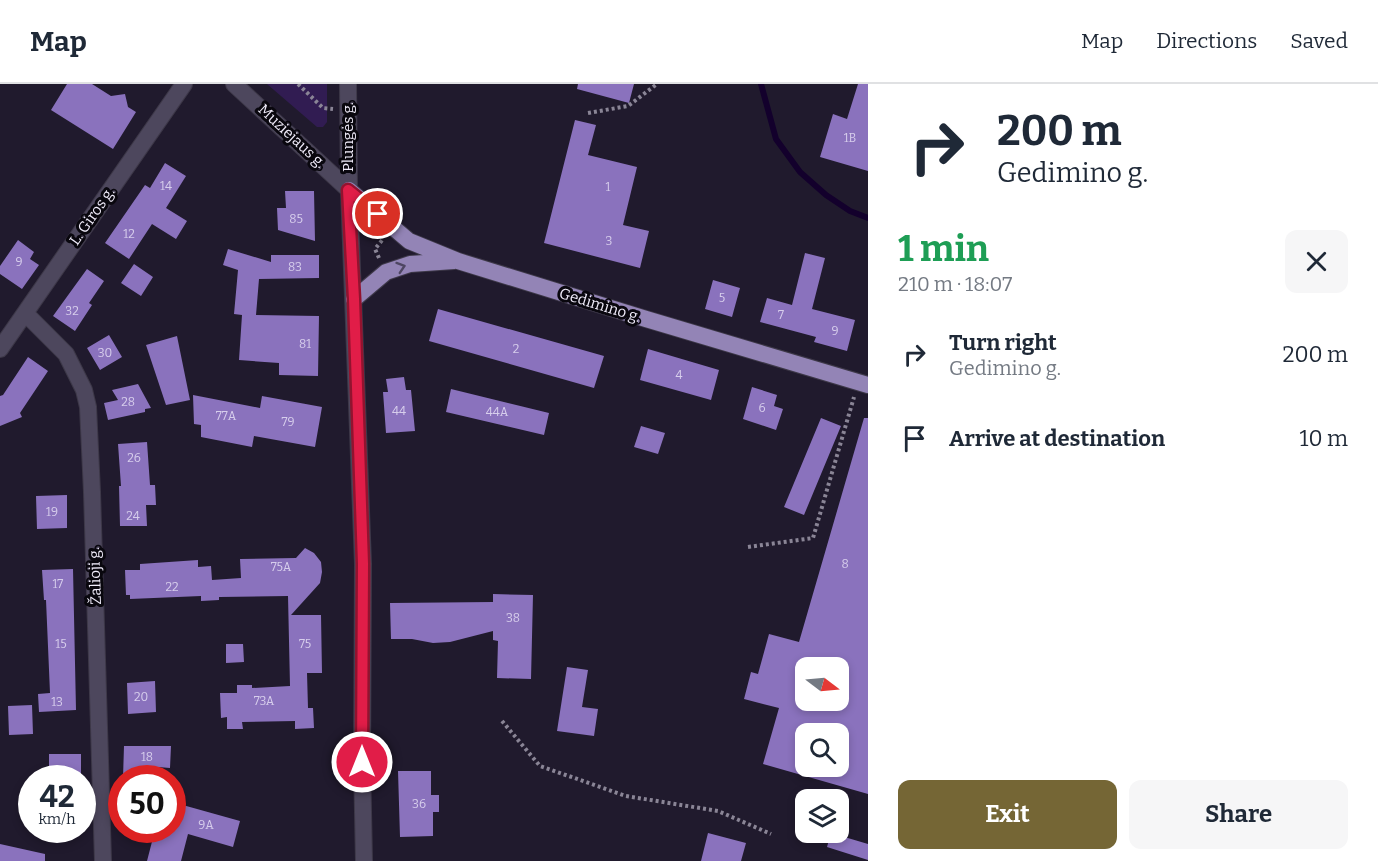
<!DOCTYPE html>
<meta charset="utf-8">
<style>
:root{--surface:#fff;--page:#f6f6f7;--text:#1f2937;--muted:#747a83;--line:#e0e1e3;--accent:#756635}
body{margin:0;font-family:Bitter,serif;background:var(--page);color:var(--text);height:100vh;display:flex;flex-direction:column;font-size:22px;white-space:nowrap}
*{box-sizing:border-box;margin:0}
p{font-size:20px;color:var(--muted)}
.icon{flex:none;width:33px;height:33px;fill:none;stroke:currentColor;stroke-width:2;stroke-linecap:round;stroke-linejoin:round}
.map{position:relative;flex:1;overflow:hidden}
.panel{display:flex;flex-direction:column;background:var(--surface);width:510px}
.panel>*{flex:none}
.banner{background:#fff;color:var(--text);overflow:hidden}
.needle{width:39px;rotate:106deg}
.buttons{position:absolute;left:795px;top:573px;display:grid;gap:12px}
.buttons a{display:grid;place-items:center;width:54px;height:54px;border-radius:12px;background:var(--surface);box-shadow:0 3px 9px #0003;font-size:30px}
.speed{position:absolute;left:18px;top:681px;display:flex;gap:12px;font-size:30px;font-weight:700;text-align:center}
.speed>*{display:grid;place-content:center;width:78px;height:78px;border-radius:50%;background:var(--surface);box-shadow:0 3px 9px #0003;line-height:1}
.speed small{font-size:15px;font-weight:400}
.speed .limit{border:9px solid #d22;background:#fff;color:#111}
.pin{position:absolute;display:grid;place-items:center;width:51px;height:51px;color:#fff;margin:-26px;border:3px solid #fff;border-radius:50%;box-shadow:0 2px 6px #0007}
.me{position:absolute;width:66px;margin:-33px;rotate:0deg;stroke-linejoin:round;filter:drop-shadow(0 0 4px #0008)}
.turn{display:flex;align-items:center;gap:21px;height:126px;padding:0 30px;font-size:27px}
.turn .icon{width:78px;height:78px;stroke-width:2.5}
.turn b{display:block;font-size:42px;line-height:51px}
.round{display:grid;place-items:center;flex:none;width:63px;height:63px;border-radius:12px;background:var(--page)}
.summary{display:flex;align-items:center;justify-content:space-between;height:102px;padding:0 30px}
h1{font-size:36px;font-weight:700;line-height:45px;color:#1e9e55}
.action{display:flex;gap:12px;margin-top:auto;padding:12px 30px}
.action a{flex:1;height:69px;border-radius:12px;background:var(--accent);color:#fff;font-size:24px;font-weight:700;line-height:69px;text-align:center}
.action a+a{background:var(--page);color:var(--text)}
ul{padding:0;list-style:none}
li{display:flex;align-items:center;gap:18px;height:84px;padding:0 30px}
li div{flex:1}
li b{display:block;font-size:22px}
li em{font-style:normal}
header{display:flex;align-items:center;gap:36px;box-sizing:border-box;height:84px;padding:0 30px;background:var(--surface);border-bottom:2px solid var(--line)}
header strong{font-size:28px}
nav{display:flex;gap:33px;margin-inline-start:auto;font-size:21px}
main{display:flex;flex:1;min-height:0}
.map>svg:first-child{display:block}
.green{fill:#311c52}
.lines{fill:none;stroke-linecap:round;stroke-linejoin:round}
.stream{stroke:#13002c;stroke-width:6}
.building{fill:#8a72bd;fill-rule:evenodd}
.minor-casing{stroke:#3d3848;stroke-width:18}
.secondary-casing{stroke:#3d3848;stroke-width:18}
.primary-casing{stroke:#3d3848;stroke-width:18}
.path{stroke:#8a8596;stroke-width:4;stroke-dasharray:3 3;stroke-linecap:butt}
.minor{stroke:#4d475d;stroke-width:16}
.secondary{stroke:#4d475d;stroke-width:16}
.primary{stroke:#9384b6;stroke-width:16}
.oneway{stroke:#4e4662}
.route-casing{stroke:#92132f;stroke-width:15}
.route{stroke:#e11d48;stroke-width:10}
.labels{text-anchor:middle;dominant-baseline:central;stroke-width:6;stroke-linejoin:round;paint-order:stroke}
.number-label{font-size:12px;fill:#d7ceec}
.street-label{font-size:15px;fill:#f1edfb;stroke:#09070e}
</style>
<header>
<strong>Map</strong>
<nav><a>Map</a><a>Directions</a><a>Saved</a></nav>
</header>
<main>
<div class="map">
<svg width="868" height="777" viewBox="0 0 868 777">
<rect width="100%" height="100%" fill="#201a2d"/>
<path class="green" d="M 267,0 L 327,0 L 327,38 L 323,43 L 317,43 Z"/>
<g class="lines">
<path class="stream" d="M 761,0 L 776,55 L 800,88 L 826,111 L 850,127 L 868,134"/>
</g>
<path class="building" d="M 67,0 L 92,0 L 111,12 L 125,10 L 128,23 L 136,28 L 113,65 L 51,26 Z
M 578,0 L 634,0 L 629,19 L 577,5 Z
M 858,0 L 868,0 L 868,87 L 820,73 L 833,30 L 847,35 Z
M 575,36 L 596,41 L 588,71 L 637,83 L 623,141 L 649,147 L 640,184 L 544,159 Z
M 165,79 L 186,92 L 166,124 L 187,137 L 176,155 L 152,140 L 129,175 L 105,159 L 145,101 L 150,104 Z
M 285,107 L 314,107 L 315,157 L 278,146 L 277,124 L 286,124 Z
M 18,156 L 34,168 L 30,175 L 39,181 L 22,205 L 0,190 L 0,182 Z
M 228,165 L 271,178 L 271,171 L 319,171 L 319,194 L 259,195 L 256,231 L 319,232 L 318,292 L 279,291 L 279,279 L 239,276 L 242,231 L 234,230 L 238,186 L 223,181 Z
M 805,169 L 825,174 L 812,225 L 855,236 L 847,267 L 814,258 L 816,253 L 760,238 L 767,214 L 792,221 Z
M 134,180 L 153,193 L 141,212 L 121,199 Z
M 87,185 L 104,197 L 89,219 L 92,221 L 75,247 L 53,232 Z
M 713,196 L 740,204 L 732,233 L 705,225 Z
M 438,225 L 604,272 L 594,304 L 429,257 Z
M 109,251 L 122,273 L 100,286 L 87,264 Z
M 177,252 L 190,316 L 166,321 L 146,261 Z
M 648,265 L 719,286 L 711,316 L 640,296 Z
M 28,273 L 48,287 L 20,329 L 22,333 L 0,342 L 0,312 L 3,311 Z
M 404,293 L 406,306 L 411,306 L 415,347 L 386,349 L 383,308 L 388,308 L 386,295 Z
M 138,300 L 151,324 L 145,325 L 145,328 L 108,336 L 104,319 L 118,316 L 112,306 Z
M 752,303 L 777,311 L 774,322 L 783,325 L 776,346 L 743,335 Z
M 451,305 L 549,329 L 544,351 L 446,328 Z
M 193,311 L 260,324 L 262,312 L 322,323 L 315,363 L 254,352 L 252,363 L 201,353 L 201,341 L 194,340 Z
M 821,334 L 841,342 L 804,431 L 784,423 Z
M 864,334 L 868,334 L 868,710 L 763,680 L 779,624 L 744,615 L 751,588 L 758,590 L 769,550 L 799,558 ZM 806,584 L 838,584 L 838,616 L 806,616 ZM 806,650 L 838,650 L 838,682 L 806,682 Z
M 641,342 L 665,349 L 658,370 L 634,363 Z
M 147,358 L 150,401 L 155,401 L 156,421 L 146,421 L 147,442 L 120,442 L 119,402 L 121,402 L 118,360 Z
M 67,411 L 67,444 L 37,445 L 36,412 Z
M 305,464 L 314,469 L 321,478 L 322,488 L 320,499 L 291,531 L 321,531 L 322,589 L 307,589 L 308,624 L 313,624 L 314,644 L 295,645 L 295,637 L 242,638 L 243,645 L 227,645 L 227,633 L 221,634 L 220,609 L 237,609 L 237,601 L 252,601 L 252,604 L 290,602 L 288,512 L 219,513 L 219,516 L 201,517 L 201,512 L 130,515 L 130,511 L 126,511 L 125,486 L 140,486 L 140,480 L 198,476 L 198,483 L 211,482 L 212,496 L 241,494 L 240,475 L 296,474 Z
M 73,485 L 76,626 L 39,628 L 38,610 L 50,609 L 46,516 L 44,516 L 42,486 Z
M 493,510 L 533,511 L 531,595 L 497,594 L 498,557 L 493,556 L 493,547 L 450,558 L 433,559 L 412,555 L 391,555 L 390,519 L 493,518 Z
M 226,560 L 243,560 L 244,578 L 226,579 Z
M 567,583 L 588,586 L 582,623 L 598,625 L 594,652 L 557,647 Z
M 155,597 L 156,628 L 128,630 L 127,599 Z
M 32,621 L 33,650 L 9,651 L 8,622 Z
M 124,662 L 171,662 L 170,684 L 158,683 L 158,694 L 123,694 Z
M 49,670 L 81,670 L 81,694 L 49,694 Z
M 398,687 L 431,687 L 431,711 L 439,711 L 439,728 L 433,728 L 433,752 L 400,753 Z
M 172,718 L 240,737 L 233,763 L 188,750 L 181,777 L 147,777 L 155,746 L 172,746 Z
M 708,749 L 746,759 L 741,777 L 701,777 Z
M 831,749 L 868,760 L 868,776 L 827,763 Z
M 0,760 L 45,770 L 45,777 L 0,777 Z"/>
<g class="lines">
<g class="minor-casing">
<path id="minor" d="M 25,229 L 66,270 L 84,306 L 88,323 L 92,408 L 103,777
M 0,265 L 184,0"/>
</g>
<g class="secondary-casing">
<path id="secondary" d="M 234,0 L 349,106
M 348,0 L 349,106 L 363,480 L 362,678 L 364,777"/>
</g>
<g class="primary-casing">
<path id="primary" d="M 349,106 L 409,157 L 458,177 L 646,235 L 868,301
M 354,215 L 386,188 L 410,180 L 454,177"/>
</g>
<path class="path" d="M 298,0 L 323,24 L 333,25
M 588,29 L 628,22 L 657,0
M 379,174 L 375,165 L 383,155
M 748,463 L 813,454 L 854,313
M 502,637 L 540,682 L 626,712 L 718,727 L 771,750"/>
<use href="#minor" class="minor"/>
<use href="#secondary" class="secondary"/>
<use href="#primary" class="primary"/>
</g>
<defs><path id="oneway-chevron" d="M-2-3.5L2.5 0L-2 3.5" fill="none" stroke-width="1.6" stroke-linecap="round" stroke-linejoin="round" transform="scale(1.5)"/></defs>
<use class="oneway" href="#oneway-chevron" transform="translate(401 183) rotate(-18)"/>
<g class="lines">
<g class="route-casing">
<path id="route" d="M 362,678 L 363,480 L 354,215 L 348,106 L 378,130"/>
</g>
<use href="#route" class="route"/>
</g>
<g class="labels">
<g class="number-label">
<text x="850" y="54">1B</text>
<text x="166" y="102">14</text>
<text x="608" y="103">1</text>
<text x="296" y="135">85</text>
<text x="129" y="150">12</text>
<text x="609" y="157">3</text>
<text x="19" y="178">9</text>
<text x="295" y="183">83</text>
<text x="722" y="214">5</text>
<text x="72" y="227">32</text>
<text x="781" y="231">7</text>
<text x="835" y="247">9</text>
<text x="305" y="260">81</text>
<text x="516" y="265">2</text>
<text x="105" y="269">30</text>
<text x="679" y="291">4</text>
<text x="128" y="318">28</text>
<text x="762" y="324">6</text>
<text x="399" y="327">44</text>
<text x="497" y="328">44A</text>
<text x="226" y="332">77A</text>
<text x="288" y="338">79</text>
<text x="134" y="374">26</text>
<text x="52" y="428">19</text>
<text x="133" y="432">24</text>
<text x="845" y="480">8</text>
<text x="281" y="483">75A</text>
<text x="58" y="500">17</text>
<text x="172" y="503">22</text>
<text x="513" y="534">38</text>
<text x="61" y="560">15</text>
<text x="305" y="560">75</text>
<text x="141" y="613">20</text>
<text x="264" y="617">73A</text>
<text x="57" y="618">13</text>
<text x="147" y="673">18</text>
<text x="419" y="720">36</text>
<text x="206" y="741">9A</text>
</g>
<g class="street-label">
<text transform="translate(292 52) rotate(43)">Muziejaus g.</text>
<text transform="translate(348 53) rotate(-90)">Plungės g.</text>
<text transform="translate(92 132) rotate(-55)">L. Giros g.</text>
<text transform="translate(600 221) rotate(17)">Gedimino g.</text>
<text transform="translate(95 492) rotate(-92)">Žalioji g.</text>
</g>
</g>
</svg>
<div class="buttons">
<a><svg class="needle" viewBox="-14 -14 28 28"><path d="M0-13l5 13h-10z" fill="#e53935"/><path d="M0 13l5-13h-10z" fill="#747a83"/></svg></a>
<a><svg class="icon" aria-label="search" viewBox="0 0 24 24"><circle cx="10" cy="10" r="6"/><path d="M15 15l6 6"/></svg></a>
<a><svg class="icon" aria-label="layers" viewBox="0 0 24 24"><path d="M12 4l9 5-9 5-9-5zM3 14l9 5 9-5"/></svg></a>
</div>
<div class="speed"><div>42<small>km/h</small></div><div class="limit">50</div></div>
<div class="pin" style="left:378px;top:130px;background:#d93025"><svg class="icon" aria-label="arrive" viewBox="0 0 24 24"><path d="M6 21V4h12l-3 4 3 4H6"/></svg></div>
<svg class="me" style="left:362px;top:678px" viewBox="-20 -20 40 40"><circle r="17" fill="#e11d48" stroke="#fff" stroke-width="3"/><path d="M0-11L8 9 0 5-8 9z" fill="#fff"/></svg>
</div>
<section class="panel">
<div class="banner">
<div class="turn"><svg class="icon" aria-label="right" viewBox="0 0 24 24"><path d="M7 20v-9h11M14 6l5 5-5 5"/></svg><div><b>200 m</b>Gedimino g.</div></div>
</div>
<div class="summary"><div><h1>1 min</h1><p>210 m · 18:07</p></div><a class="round"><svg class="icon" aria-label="close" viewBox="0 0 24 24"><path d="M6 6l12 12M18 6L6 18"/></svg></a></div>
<ul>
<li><svg class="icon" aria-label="right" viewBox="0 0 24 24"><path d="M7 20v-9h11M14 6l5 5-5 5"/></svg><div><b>Turn right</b><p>Gedimino g.</p></div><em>200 m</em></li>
<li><svg class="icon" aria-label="arrive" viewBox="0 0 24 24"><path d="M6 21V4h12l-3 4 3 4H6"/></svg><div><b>Arrive at destination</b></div><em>10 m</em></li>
</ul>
<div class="action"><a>Exit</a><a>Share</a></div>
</section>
</main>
